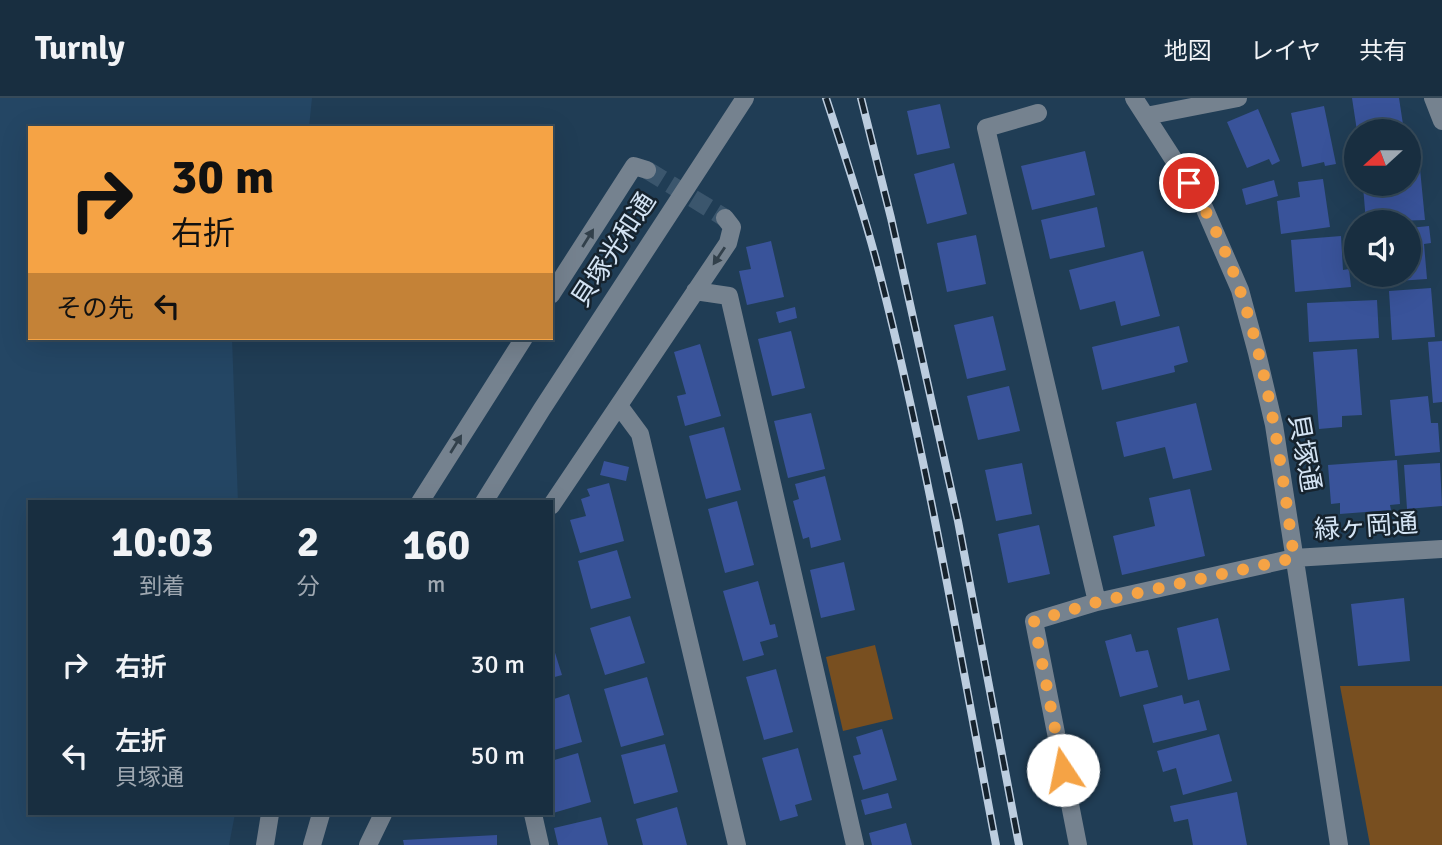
<!DOCTYPE html>
<html lang="ja">
<meta charset="utf-8">
<style>
:root{--surface:#182e40;--page:#253a4b;--text:#f1f3f6;--muted:#9fa8b1;--line:#364a59}
body{margin:0;font-family:Signika,"Noto Sans JP",sans-serif;background:var(--page);color:var(--text);height:100vh;display:flex;flex-direction:column;font-size:26px;white-space:nowrap}
*{box-sizing:border-box;margin:0}
p{font-size:23px;color:var(--muted)}
.icon{flex:none;width:38px;height:38px;fill:none;stroke:currentColor;stroke-width:2;stroke-linecap:round;stroke-linejoin:round}
.map{position:relative;flex:1;overflow:hidden}
.panel{position:absolute;left:28px;top:402px;width:525px;height:315px;display:flex;flex-direction:column;background:var(--surface);border-radius:0px;box-shadow:0 7px 28px #0002,0 0 0 2px var(--line)}
.panel>*{flex:none}
.top-card{position:absolute;left:28px;top:28px;width:525px;height:214px;border-radius:0px;box-shadow:0 7px 28px #0002,0 0 0 2px var(--line);background:#f5a345;color:#111;overflow:hidden}
.needle{width:46px;rotate:249deg}
.controls{position:absolute;left:1344px;top:21px;display:grid;gap:14px}
.controls a{display:grid;place-items:center;width:77px;height:77px;border-radius:50%;background:var(--surface);box-shadow:0 7px 28px #0002,0 0 0 2px var(--line);font-size:35px}
.pin{position:absolute;display:grid;place-items:center;width:60px;height:60px;color:#fff;margin:-30px;border:4px solid #fff;border-radius:50%;box-shadow:0 2px 7px #0007}
.me{position:absolute;width:77px;margin:-38px;rotate:349deg;stroke-linejoin:round;filter:drop-shadow(0 0 5px #0008)}
.turn{display:flex;align-items:center;gap:24px;height:147px;padding:0 28px;font-size:32px}
.turn .icon{width:91px;height:91px;stroke-width:2.5}
.turn b{display:block;font-size:49px;line-height:60px}
.then{display:flex;align-items:center;height:66px;padding:0 28px;background:#0003;gap:14px;font-size:26px}
.eta{display:flex;justify-content:space-evenly;align-items:center;height:119px;text-align:center}
.eta b{font-size:42px;font-weight:800;line-height:49px}
ul{padding:0;list-style:none}
li{display:flex;align-items:center;gap:21px;height:91px;padding:0 28px}
li div{flex:1}
li b{display:block;font-size:26px}
li em{font-style:normal}
header{display:flex;align-items:center;gap:42px;box-sizing:border-box;height:98px;padding:0 35px;background:var(--surface);border-bottom:2px solid var(--line)}
header strong{font-size:33px}
nav{display:flex;gap:38px;margin-inline-start:auto;font-size:24px}
.map>svg:first-child{display:block}
.built{fill:#244664}
.green{fill:#784f20}
.building{fill:#39539a}
.lines{fill:none;stroke-linecap:round;stroke-linejoin:round}
.minor-tunnel{stroke:#3b566d;stroke-width:18;stroke-dasharray:18 9;stroke-linecap:butt}
.minor{stroke:#75828f;stroke-width:18}
.rail-casing{stroke:#bccddf;stroke-width:8}
.rail{stroke:#16232e;stroke-width:5;stroke-dasharray:16;stroke-linecap:butt}
.oneway{fill:#32404b}
.route{stroke:#f5a345;stroke-width:12;stroke-dasharray:0 21.6}
.labels{text-anchor:middle;dominant-baseline:central;stroke-width:5;stroke-linejoin:round;paint-order:stroke}
.street-label{font-size:26px;fill:#d4e4f4;stroke:#16232e}
</style>
<header>
<strong>Turnly</strong>
<nav><a>地図</a><a>レイヤ</a><a>共有</a></nav>
</header>
<div class="map">
<svg width="1442" height="747" viewBox="0 0 1442 747">
<rect width="100%" height="100%" fill="#203d55"/>
<path class="built" d="M 0,0 L 312,0 L 309,30 L 30,30 L 30,240 L 232,240 L 238,404 L 30,404 L 30,716 L 235,716 L 229,747 L 0,747 Z"/>
<path class="green" d="M 875,547 L 893,621 L 843,633 L 826,559 Z
M 1340,588 L 1442,588 L 1442,747 L 1370,747 Z"/>
<path class="building" d="M 1352,0 L 1399,0 L 1404,33 L 1357,33 Z
M 940,6 L 950,50 L 917,57 L 907,13 Z
M 1324,8 L 1336,66 L 1325,68 L 1324,64 L 1302,69 L 1291,15 Z
M 1258,11 L 1280,63 L 1272,67 L 1269,61 L 1247,70 L 1227,24 Z
M 1085,53 L 1095,97 L 1032,112 L 1021,68 Z
M 954,65 L 967,116 L 927,126 L 914,76 Z
M 1420,71 L 1425,122 L 1366,124 L 1363,88 L 1373,86 L 1409,86 L 1409,72 Z
M 1323,81 L 1330,129 L 1281,136 L 1277,103 L 1300,99 L 1298,84 Z
M 1274,82 L 1278,98 L 1246,107 L 1242,91 Z
M 1097,109 L 1105,149 L 1050,161 L 1041,122 Z
M 1429,128 L 1431,145 L 1424,146 L 1427,181 L 1383,184 L 1382,177 L 1409,177 L 1409,130 Z
M 976,137 L 986,186 L 947,194 L 937,145 Z
M 1341,138 L 1343,172 L 1349,171 L 1351,189 L 1295,194 L 1291,142 Z
M 771,143 L 784,199 L 747,207 L 739,173 L 751,171 L 746,149 Z
M 1143,153 L 1160,218 L 1121,228 L 1115,203 L 1080,212 L 1069,172 Z
M 1431,190 L 1435,239 L 1392,242 L 1389,193 Z
M 1377,202 L 1379,240 L 1309,244 L 1307,205 Z
M 795,209 L 797,220 L 779,225 L 776,214 Z
M 993,218 L 1006,272 L 967,281 L 954,227 Z
M 1179,228 L 1188,264 L 1174,268 L 1175,274 L 1102,292 L 1092,249 Z
M 791,233 L 805,290 L 772,298 L 758,241 Z
M 1442,243 L 1442,304 L 1433,305 L 1428,244 Z
M 700,246 L 721,318 L 685,328 L 677,298 L 686,296 L 674,254 Z
M 1357,251 L 1362,317 L 1342,318 L 1342,329 L 1319,331 L 1313,254 Z
M 1009,288 L 1020,333 L 978,342 L 967,298 Z
M 1428,298 L 1431,325 L 1438,325 L 1440,354 L 1395,358 L 1390,302 Z
M 1196,305 L 1212,372 L 1173,381 L 1165,349 L 1124,359 L 1116,324 Z
M 811,315 L 825,371 L 788,380 L 774,323 Z
M 724,329 L 741,392 L 706,401 L 689,338 Z
M 1397,362 L 1400,406 L 1390,407 L 1391,412 L 1340,416 L 1340,405 L 1331,406 L 1328,367 Z
M 604,363 L 629,369 L 626,383 L 600,377 Z
M 1022,365 L 1032,416 L 996,423 L 985,372 Z
M 1440,365 L 1442,408 L 1407,411 L 1404,367 Z
M 825,378 L 841,442 L 811,450 L 809,439 L 803,441 L 793,403 L 799,401 L 795,386 Z
M 609,385 L 624,443 L 580,455 L 570,422 L 586,418 L 581,401 L 590,398 L 587,391 Z
M 1190,391 L 1205,458 L 1122,477 L 1113,438 L 1155,428 L 1149,400 Z
M 737,403 L 754,467 L 725,475 L 708,411 Z
M 1039,427 L 1050,476 L 1008,485 L 998,436 Z
M 617,452 L 631,500 L 591,511 L 578,463 Z
M 844,464 L 855,512 L 821,520 L 810,472 Z
M 758,483 L 770,527 L 775,526 L 778,539 L 760,544 L 764,557 L 743,563 L 723,493 Z
M 1404,500 L 1410,563 L 1358,568 L 1351,506 Z
M 630,518 L 645,565 L 605,577 L 590,530 Z
M 1218,520 L 1230,572 L 1188,582 L 1177,530 Z
M 1131,536 L 1136,554 L 1148,552 L 1158,589 L 1120,599 L 1105,543 Z
M 551,542 L 562,577 L 551,580 Z
M 776,571 L 793,634 L 764,642 L 746,579 Z
M 647,579 L 664,637 L 621,649 L 604,591 Z
M 569,596 L 582,644 L 551,653 L 551,606 L 555,605 L 554,601 Z
M 1182,597 L 1184,606 L 1199,602 L 1207,632 L 1153,645 L 1143,607 Z
M 882,631 L 897,682 L 863,692 L 853,658 L 861,656 L 856,639 Z
M 1219,636 L 1232,683 L 1183,697 L 1176,670 L 1163,674 L 1157,653 Z
M 665,646 L 678,694 L 634,706 L 621,657 Z
M 798,650 L 812,702 L 795,707 L 798,718 L 780,723 L 762,660 Z
M 578,655 L 591,704 L 553,715 L 551,663 Z
M 1237,694 L 1247,747 L 1193,747 L 1188,721 L 1174,724 L 1170,708 Z
M 888,695 L 892,710 L 865,717 L 861,702 Z
M 677,709 L 687,747 L 643,747 L 636,721 Z
M 601,719 L 608,747 L 558,747 L 554,730 Z
M 906,725 L 912,747 L 872,747 L 869,735 Z
M 497,737 L 497,747 L 404,747 L 403,742 Z"/>
<g class="lines">
<path class="minor-tunnel" d="M 647,72 L 725,120"/>
<path class="minor" d="M 1134,0 L 1203,107 L 1240,192 L 1257,255 L 1274,327 L 1339,747
M 1433,0 L 1442,23
M 1038,15 L 986,30 L 1097,504 L 1034,523 L 1078,747
M 1146,18 L 1238,0
M 695,193 L 729,198 L 855,747
M 551,197 L 634,68 L 647,72
M 620,309 L 640,336 L 737,747
M 420,404 L 524,240
M 484,404 L 542,311 L 745,0
M 551,408 L 728,145 L 732,129 L 725,120
M 1097,504 L 1294,460 L 1442,451
M 533,716 L 540,747
M 265,747 L 270,716
M 312,747 L 321,716
M 368,747 L 383,716"/>
<g class="rail-casing">
<path id="rail" d="M 826,0 C 845,58 865,117 880,177 C 928,365 960,557 996,747
M 861,0 L 891,120 L 958,423 L 1019,747"/>
</g>
<use href="#rail" class="rail"/>
</g>
<defs><path id="oneway-solid" d="M-6-.8H1V-3.2L6.5 0L1 3.2V.8H-6Z" transform="scale(1.75)"/></defs>
<g class="oneway">
<use href="#oneway-solid" transform="translate(588 140) rotate(-58)"/>
<use href="#oneway-solid" transform="translate(719 158) rotate(124)"/>
<use href="#oneway-solid" transform="translate(456 346) rotate(-58)"/>
</g>
<g class="lines">
<path class="route" d="M 1063,672 L 1034,523 L 1097,504 L 1294,460 C 1277,335 1259,194 1189,85"/>
</g>
<g class="labels">
<g class="street-label">
<text transform="translate(614 152) rotate(-57)">貝塚光和通</text>
<text transform="translate(1304 355) rotate(80)">貝塚通</text>
<text transform="translate(1366 429) rotate(-4)">緑ヶ岡通</text>
</g>
</g>
</svg>
<div class="controls">
<a><svg class="needle" viewBox="-14 -14 28 28"><path d="M0-13l5 13h-10z" fill="#e53935"/><path d="M0 13l5-13h-10z" fill="#9fa8b1"/></svg></a>
<a><svg class="icon" aria-label="sound" viewBox="0 0 24 24"><path d="M4 9h4l5-4v14l-5-4H4zM17 9q2 3 0 6"/></svg></a>
</div>
<div class="pin" style="left:1189px;top:85px;background:#d93025"><svg class="icon" aria-label="arrive" viewBox="0 0 24 24"><path d="M6 21V4h12l-3 4 3 4H6"/></svg></div>
<svg class="me" style="left:1063px;top:672px" viewBox="-20 -20 40 40"><circle r="19" fill="#fff"/><path d="M0-13L10 11 0 6-10 11z" fill="#f5a345"/></svg>
<div class="top-card">
<div class="turn"><svg class="icon" aria-label="right" viewBox="0 0 24 24"><path d="M7 20v-9h11M14 6l5 5-5 5"/></svg><div><b>30 m</b>右折</div></div>
<div class="then">その先<svg class="icon" aria-label="left" viewBox="0 0 24 24"><path d="M17 20v-9H6M10 6l-5 5 5 5"/></svg></div>
</div>
<section class="panel">
<div class="eta">
<div><b>10:03</b><p>到着</p></div>
<div><b>2</b><p>分</p></div>
<div><b>160</b><p>m</p></div>
</div>
<ul>
<li><svg class="icon" aria-label="right" viewBox="0 0 24 24"><path d="M7 20v-9h11M14 6l5 5-5 5"/></svg><div><b>右折</b></div><em>30 m</em></li>
<li><svg class="icon" aria-label="left" viewBox="0 0 24 24"><path d="M17 20v-9H6M10 6l-5 5 5 5"/></svg><div><b>左折</b><p>貝塚通</p></div><em>50 m</em></li>
</ul>
</section>
</div>
